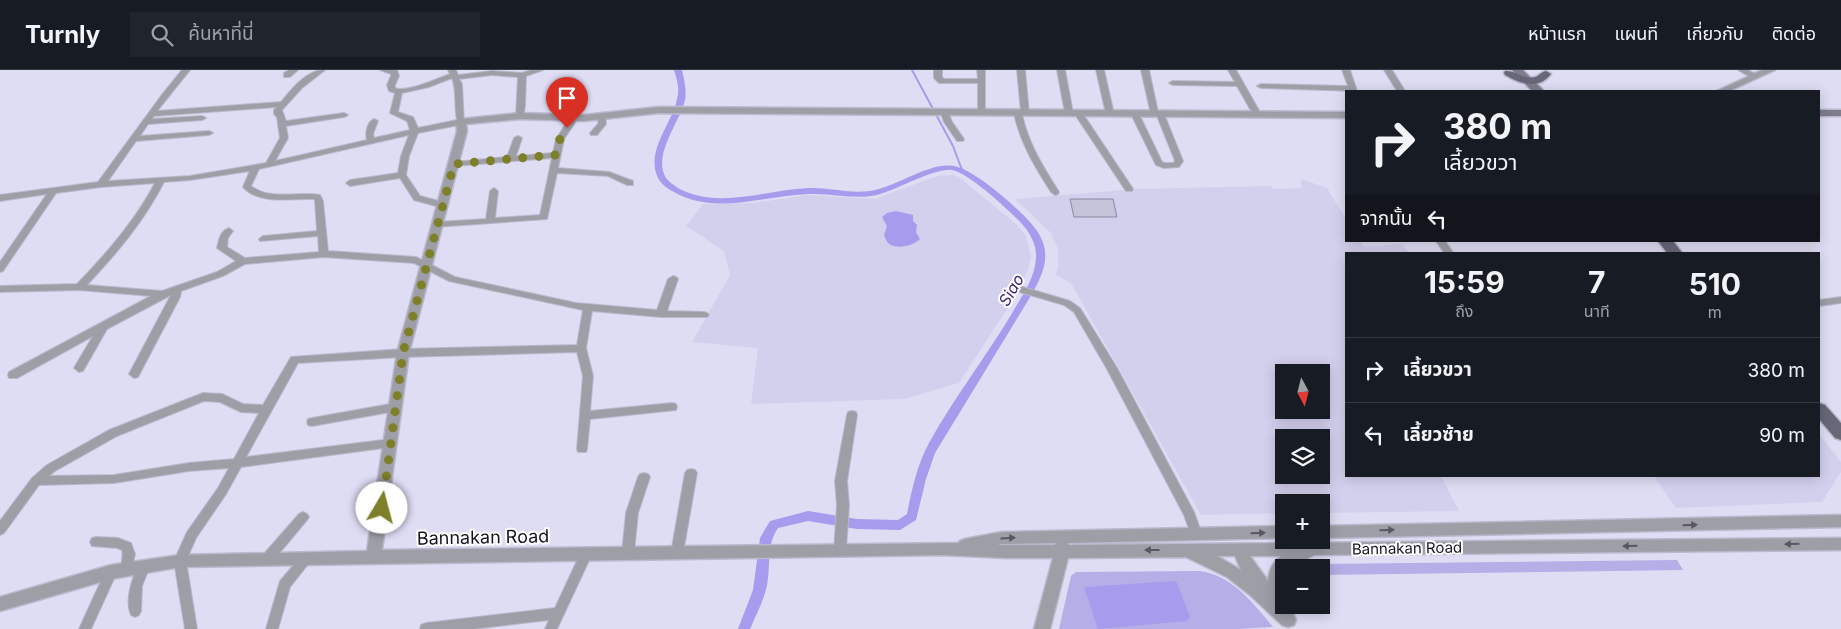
<!DOCTYPE html>
<html lang="th">
<meta charset="utf-8">
<style>
:root{--surface:#171b24;--page:#20242c;--text:#f1f3f6;--muted:#9ea1a6;--line:#363941}
body{margin:0;font-family:Inter,"Noto Sans Thai",sans-serif;background:var(--page);color:var(--text);height:100vh;display:flex;flex-direction:column;font-size:19px;white-space:nowrap}
*{box-sizing:border-box;margin:0}
p{font-size:16px;color:var(--muted)}
.icon{flex:none;width:28px;height:28px;fill:none;stroke:currentColor;stroke-width:2;stroke-linecap:round;stroke-linejoin:round}
.map{position:relative;flex:1;overflow:hidden}
.panel{position:absolute;left:1345px;top:182px;width:475px;height:225px;display:flex;flex-direction:column;background:var(--surface);border-radius:0px;box-shadow:0 2px 12px #0003}
.panel>*{flex:none}
.banner{position:absolute;left:1345px;top:20px;width:475px;height:152px;border-radius:0px;box-shadow:0 2px 12px #0003;background:#171b24;color:var(--text);overflow:hidden}
.needle{width:32px;rotate:173deg}
.tools{position:absolute;left:1275px;top:294px;display:grid;gap:10px}
.tools a{display:grid;place-items:center;width:55px;height:55px;border-radius:0px;background:var(--surface);box-shadow:0 2px 12px #0003;font-size:25px}
.pin{position:absolute;display:grid;place-items:center;width:42px;height:42px;color:#fff;margin:-51px -21px;border-radius:50% 50% 50% 0;rotate:-45deg;box-shadow:0 0 5px #0007}
.pin .icon{rotate:45deg}
.me{position:absolute;width:55px;margin:-28px;rotate:8deg;stroke-linejoin:round;filter:drop-shadow(0 0 4px #0008)}
.turn{display:flex;align-items:center;gap:18px;height:105px;padding:0 15px;font-size:22px}
.turn .icon{width:65px;height:65px;stroke-width:2.5}
.turn b{display:block;font-size:35px;line-height:42px}
.then{display:flex;align-items:center;height:48px;padding:0 15px;background:#0003;gap:10px;font-size:19px}
.eta{display:flex;justify-content:space-evenly;align-items:center;height:85px;text-align:center}
.eta b{font-size:30px;font-weight:700;line-height:35px}
ul{padding:0;list-style:none}
li{display:flex;align-items:center;gap:15px;height:65px;padding:0 15px;border-top:1px solid var(--line)}
li div{flex:1}
li b{display:block;font-size:19px}
li em{font-style:normal}
header{display:flex;align-items:center;gap:30px;box-sizing:border-box;height:70px;padding:0 25px;background:var(--surface);border-bottom:1px solid var(--line)}
header strong{font-size:24px}
nav{display:flex;gap:28px;margin-inline-start:auto;font-size:18px}
.search{width:350px;height:45px;background:var(--page);display:flex;align-items:center;gap:12px;box-sizing:border-box;padding:0 18px;border-radius:0px;color:var(--muted);font-size:19px}
.map>svg:first-child{display:block}
.built{fill:#d3d0ee;fill-rule:evenodd}
.green{fill:#b5aee7}
.water{fill:#a79bed}
.lines{fill:none;stroke-linecap:round;stroke-linejoin:round}
.stream{stroke:#a79bed;stroke-width:2}
.canal{fill:#a79bed;fill-rule:evenodd}
.building{fill:#c5c3da;stroke:#8a889d}
.minor-casing{stroke:#bab9cd;stroke-width:2}
.tertiary-casing{stroke:#bab9cd;stroke-width:3}
.secondary-casing{stroke:#bab9cd;stroke-width:3}
.primary-casing{stroke:#bab9cd;stroke-width:3}
.minor{fill:#9e9ea7;fill-rule:evenodd}
.tertiary{fill:#9e9ea7;fill-rule:evenodd}
.secondary{fill:#7f7d8c;fill-rule:evenodd}
.primary{fill:#686778;fill-rule:evenodd}
.oneway{fill:#595861}
.route{stroke:#7e8029;stroke-width:9;stroke-dasharray:0 16.2}
.labels{text-anchor:middle;dominant-baseline:central;stroke-width:4;stroke-linejoin:round;paint-order:stroke}
.street-label{font-size:15px;fill:#14131b;stroke:#fff}
.water-label{font-size:16px;font-style:italic;fill:#402582;stroke:#fff}
.near-street-label{font-size:18px;fill:#14131b;stroke:#fff}
</style>
<header>
<strong>Turnly</strong>
<div class="search"><svg class="icon" aria-label="search" viewBox="0 0 24 24"><circle cx="10" cy="10" r="6"/><path d="M15 15l6 6"/></svg>ค้นหาที่นี่</div>
<nav><a>หน้าแรก</a><a>แผนที่</a><a>เกี่ยวกับ</a><a>ติดต่อ</a></nav>
</header>
<div class="map">
<svg width="1841" height="559" viewBox="0 0 1841 559">
<rect width="100%" height="100%" fill="#dfddf4"/>
<path class="built" d="M 953,105 L 959,107 L 1016,154 L 1026,166 L 1031,187 L 1028,200 L 1016,225 L 959,313 L 904,329 L 751,334 L 758,278 L 692,272 L 730,205 L 724,181 L 686,156 L 703,134 L 753,133 L 807,125 L 875,129 L 937,106 Z
M 1301,109 L 1327,118 L 1346,149 L 1346,171 L 1360,171 L 1364,177 L 1402,174 L 1410,184 L 1346,184 L 1346,406 L 1441,406 L 1459,441 L 1321,443 L 1321,432 L 1284,432 L 1284,443 L 1201,445 L 1071,213 L 1056,205 L 1058,197 L 1058,179 L 1050,162 L 1015,129 L 1134,119 L 1271,116 L 1274,119 L 1302,118 ZM 1284,302 L 1321,302 L 1321,340 L 1284,340 ZM 1284,368 L 1321,368 L 1321,405 L 1284,405 Z
M 1819,364 L 1841,392 L 1841,402 L 1822,432 L 1676,438 L 1654,406 L 1819,406 Z"/>
<path class="green" d="M 1677,490 L 1683,500 L 1321,505 L 1321,498 L 1308,497 L 1319,494 Z
M 1200,501 C 1233,506 1253,533 1273,557 L 1238,559 L 1059,559 L 1071,506 L 1076,502 Z"/>
<path class="water" d="M 896,141 L 913,145 L 913,151 L 917,155 L 916,162 L 920,169 C 914,176 895,180 888,173 C 887,172 884,166 884,165 L 887,156 L 882,147 L 887,143 Z
M 1174,511 L 1177,513 L 1190,547 L 1187,551 L 1098,559 L 1084,517 Z"/>
<g class="lines">
<path class="stream" d="M 912,0 L 953,76 L 962,100"/>
<path class="canal" d="M 674,0 L 682,0 C 684,10 687,20 685,30 C 680,52 652,85 666,108 C 669,112 674,115 678,118 C 718,140 765,120 808,118 C 830,117 853,125 875,120 C 899,115 930,92 954,96 C 974,99 1022,141 1034,157 C 1040,164 1044,173 1045,181 C 1047,196 1039,211 1032,224 L 935,383 L 926,409 L 916,450 L 900,460 L 857,459 L 808,451 L 778,458 C 766,475 771,495 767,515 C 764,530 756,545 750,559 L 738,559 L 753,520 L 760,468 L 770,451 L 808,441 L 857,449 L 898,450 L 907,444 C 912,419 917,395 929,373 C 954,328 985,288 1011,245 C 1021,227 1035,209 1036,188 C 1037,175 1030,163 1022,154 C 1010,141 969,103 952,100 C 934,98 897,120 877,125 C 855,130 832,123 810,124 C 764,125 716,146 674,122 C 668,119 661,114 658,108 C 645,81 672,54 677,29 C 680,19 677,9 674,0 Z"/>
</g>
<path class="building" d="M 1070,129 L 1113,129 L 1117,147 L 1074,147 Z"/>
<g class="lines">
<g class="minor-casing">
<path id="minor" d="M 182,0 L 190,0 L 157,41 L 281,32 C 292,19 306,0 325,0 L 302,18 L 282,40 L 286,51 L 344,43 L 348,45 L 344,47 L 286,56 L 288,68 L 275,91 L 367,70 C 365,63 367,52 374,49 L 378,51 L 373,64 L 374,68 L 410,60 L 407,51 L 390,43 L 395,23 L 389,21 L 387,15 L 391,6 L 391,4 L 380,0 L 397,0 L 399,6 L 395,15 L 395,18 C 407,23 438,8 450,4 L 448,0 L 456,0 L 458,5 L 492,1 L 522,3 L 531,0 L 543,0 L 526,6 L 525,36 L 523,48 L 517,48 L 516,46 L 518,7 L 492,5 L 459,9 L 462,14 L 464,54 L 418,63 L 409,86 L 406,105 L 420,126 L 446,133 L 447,135 L 446,137 L 443,138 L 414,130 L 400,108 L 350,116 L 346,113 L 350,110 L 398,103 L 401,86 L 409,65 L 259,99 L 251,116 C 270,131 299,121 320,125 L 323,131 L 328,181 L 416,187 L 455,207 L 576,233 L 657,240 L 668,209 L 673,206 L 676,207 L 678,209 L 667,241 L 704,242 L 707,243 L 709,245 L 707,247 L 661,247 L 592,241 L 586,278 L 593,306 L 590,341 L 672,333 L 676,334 L 677,337 L 676,340 L 590,349 L 587,379 L 586,382 L 578,382 L 577,379 L 583,306 L 577,282 L 403,287 L 298,293 L 246,387 L 391,369 L 395,370 L 396,373 L 395,376 L 391,377 L 241,397 L 226,424 L 196,468 L 186,491 L 197,559 L 185,559 L 174,491 L 187,462 L 218,418 L 229,398 L 189,401 L 114,413 L 39,415 L 4,463 L 0,465 L 0,451 L 32,408 L 47,395 L 109,360 L 203,323 L 222,324 L 243,334 L 263,335 L 291,287 L 403,279 L 577,275 L 583,240 L 449,211 L 414,193 L 324,187 L 245,194 L 223,206 L 181,221 L 180,227 L 138,307 L 134,308 L 129,304 L 171,225 L 107,259 L 83,301 L 79,302 L 74,298 L 93,266 L 17,308 L 9,308 L 8,305 L 9,302 L 151,226 L 79,220 L 0,222 L 0,216 L 77,214 C 107,183 135,151 155,113 L 101,117 L 56,123 L 3,201 L 0,202 L 0,192 L 47,124 L 0,131 L 0,125 L 98,112 L 161,26 ZM 452,8 C 457,20 454,37 457,50 L 418,58 L 413,47 L 398,42 L 402,23 L 429,17 ZM 277,37 L 274,40 L 274,44 L 277,47 L 280,68 L 266,93 L 190,106 L 108,111 L 136,71 L 209,65 L 213,63 L 209,61 L 140,66 L 148,54 L 202,50 L 206,48 L 202,46 L 152,49 L 154,46 ZM 250,101 L 243,117 C 258,134 288,129 309,129 L 314,129 L 315,131 L 317,161 L 263,166 L 259,169 L 260,171 L 318,166 L 319,182 L 245,188 L 227,177 L 228,168 L 233,161 L 229,158 C 220,161 219,170 217,178 L 236,191 L 217,202 L 162,221 L 87,215 C 117,183 144,151 164,112 L 190,110 ZM 204,331 L 220,332 L 241,342 L 259,343 L 234,389 L 189,393 L 114,405 L 49,406 L 55,401 L 117,366 Z
M 289,0 L 298,0 L 290,7 L 284,7 L 284,3 Z
M 934,0 L 942,0 L 942,7 L 944,9 L 978,9 L 977,0 L 985,0 L 985,45 L 979,45 L 978,43 L 978,13 L 939,13 L 934,8 Z
M 1017,0 L 1025,0 L 1029,43 L 1025,45 L 1022,44 C 1028,73 1043,97 1059,122 L 1058,124 L 1055,125 L 1051,122 C 1035,97 1020,73 1014,43 L 1018,41 L 1021,42 Z
M 1057,0 L 1065,0 L 1073,43 L 1072,45 L 1066,45 L 1065,43 Z
M 1096,0 L 1104,0 L 1114,44 L 1113,46 L 1110,46 L 1106,44 Z
M 1141,0 L 1149,0 L 1158,42 L 1164,44 L 1183,91 L 1179,97 L 1164,98 L 1156,95 L 1131,44 L 1135,42 L 1139,44 L 1162,92 L 1165,93 L 1173,93 L 1175,91 L 1157,46 L 1151,44 Z
M 1228,0 L 1236,0 L 1261,44 L 1260,46 L 1254,46 L 1237,16 L 1173,15 L 1169,13 L 1173,11 L 1235,12 Z
M 1342,0 L 1350,0 L 1357,21 L 1261,18 L 1257,16 L 1261,14 L 1348,16 Z
M 1384,0 L 1392,0 L 1405,21 L 1397,21 Z
M 1738,0 L 1748,0 L 1759,6 L 1752,8 Z
M 942,41 L 948,41 L 952,52 L 964,69 L 963,71 L 957,71 L 944,52 L 941,43 Z
M 1075,41 L 1081,41 L 1133,119 L 1132,121 L 1126,121 L 1074,43 Z
M 599,44 L 605,44 L 606,54 L 597,65 L 591,65 L 590,63 L 598,54 Z
M 571,46 L 577,46 L 578,48 L 564,69 L 558,98 L 609,102 L 633,111 L 633,115 L 627,115 L 608,106 L 557,103 L 547,149 L 435,157 L 434,155 L 438,152 L 486,149 L 490,121 L 494,118 L 498,121 L 495,148 L 540,145 L 552,88 L 454,96 L 450,94 L 454,92 L 507,87 L 514,68 L 518,66 L 522,68 L 516,86 L 553,83 L 556,69 Z
M 1436,171 L 1445,171 L 1454,184 L 1445,184 Z
M 1016,215 L 1070,231 L 1080,238 L 1117,298 L 1194,442 L 1202,464 L 1200,467 L 1196,469 L 1192,467 L 1184,445 L 1107,299 L 1074,242 L 1064,235 L 1013,220 L 1011,218 Z
M 1841,227 L 1841,233 L 1819,236 L 1819,230 Z
M 396,333 L 400,334 L 401,337 L 400,340 L 396,341 L 312,356 L 308,355 L 307,352 L 308,349 L 312,348 Z
M 852,341 L 856,342 L 857,345 L 847,411 L 849,435 L 846,480 L 844,484 L 840,485 L 836,484 L 834,480 L 837,435 L 835,411 L 847,345 L 848,342 Z
M 691,399 L 695,400 L 697,403 L 683,483 L 681,487 L 677,488 L 673,487 L 671,483 L 685,403 L 687,400 Z
M 644,403 L 648,404 L 650,407 L 638,443 L 634,483 L 632,487 L 628,488 L 624,487 L 622,483 L 626,443 L 638,407 L 640,404 Z
M 303,442 L 307,444 L 309,447 L 307,450 L 271,493 L 267,494 L 263,493 L 261,489 L 263,485 L 299,444 Z
M 96,467 L 118,468 L 131,473 L 135,484 L 131,502 L 127,503 L 123,502 C 119,495 124,488 122,480 L 117,478 L 92,476 L 90,472 L 92,468 Z
M 586,479 L 590,480 L 592,484 L 557,559 L 545,559 L 549,550 L 473,559 L 420,559 L 421,555 L 426,553 L 555,538 L 582,480 Z
M 307,483 L 311,484 L 313,488 L 290,517 L 278,559 L 266,559 L 280,511 L 303,484 Z
M 144,491 L 148,492 L 150,496 L 142,516 L 141,541 L 139,545 L 135,547 L 131,545 C 124,530 133,506 140,492 Z
M 111,497 L 115,498 L 117,502 L 91,559 L 79,559 L 107,498 Z"/>
</g>
<g class="tertiary-casing">
<path id="tertiary" d="M 1762,0 L 1775,0 L 1729,21 L 1717,21 Z
M 659,37 L 1346,42 L 1346,48 L 659,43 L 584,51 L 520,49 L 466,54 L 467,61 L 409,283 L 382,480 L 958,473 L 960,471 L 965,469 L 1002,462 L 1284,456 L 1284,468 L 1068,473 L 1069,475 L 1841,468 L 1841,480 L 1314,485 L 1288,498 L 1284,498 L 1284,535 L 1289,535 L 1296,550 L 1294,555 L 1288,557 L 1282,555 L 1250,525 L 1227,507 L 1186,487 L 1068,488 L 1050,559 L 1034,559 L 1053,488 L 1006,488 L 943,485 L 180,497 L 111,509 L 0,541 L 0,527 L 111,495 L 180,485 L 367,481 L 397,283 L 457,61 L 456,52 L 461,49 L 520,43 L 584,45 ZM 1056,473 L 1055,475 L 997,475 L 1002,474 ZM 1217,486 L 1235,486 L 1241,500 ZM 1250,486 L 1281,486 C 1273,492 1269,500 1268,511 Z
M 1841,445 L 1841,457 L 1321,468 L 1321,456 Z"/>
</g>
<g class="secondary-casing">
<path id="secondary" d="M 1512,0 L 1523,0 L 1544,21 L 1532,21 Z
M 1819,40 L 1841,40 L 1841,46 L 1819,46 Z"/>
</g>
<g class="primary-casing">
<path id="primary" d="M 1505,1 C 1516,0 1524,10 1535,7 C 1539,6 1541,2 1546,1 L 1551,4 C 1539,20 1520,14 1505,5 L 1504,3 Z
M 1658,171 L 1673,171 L 1683,184 L 1668,184 Z
M 1819,333 L 1825,335 L 1841,353 L 1841,370 L 1835,368 L 1819,349 Z"/>
</g>
<use href="#minor" class="minor"/>
<use href="#tertiary" class="tertiary"/>
<use href="#secondary" class="secondary"/>
<use href="#primary" class="primary"/>
</g>
<defs><path id="oneway-solid" d="M-6-.8H1V-3.2L6.5 0L1 3.2V.8H-6Z" transform="scale(1.25)"/></defs>
<g class="oneway">
<use href="#oneway-solid" transform="translate(1690 455) rotate(-1)"/>
<use href="#oneway-solid" transform="translate(1387 460) rotate(-1)"/>
<use href="#oneway-solid" transform="translate(1258 463) rotate(-1)"/>
<use href="#oneway-solid" transform="translate(1008 468) rotate(-3)"/>
<use href="#oneway-solid" transform="translate(1792 474) rotate(179)"/>
<use href="#oneway-solid" transform="translate(1630 476) rotate(179)"/>
<use href="#oneway-solid" transform="translate(1152 480) rotate(180)"/>
</g>
<g class="lines">
<path class="route" d="M 382,438 L 403,283 L 454,94 L 555,85 L 560,69 L 567,58"/>
</g>
<g class="labels">
<g class="street-label">
<text transform="translate(1407 478) rotate(-1)">Bannakan Road</text>
</g>
<g class="water-label">
<text transform="translate(1011 220) rotate(-60)">Siao</text>
</g>
<g class="near-street-label">
<text transform="translate(483 467) rotate(-1)">Bannakan Road</text>
</g>
</g>
</svg>
<div class="tools">
<a><svg class="needle" viewBox="-14 -14 28 28"><path d="M0-13l5 13h-10z" fill="#e53935"/><path d="M0 13l5-13h-10z" fill="#9ea1a6"/></svg></a>
<a><svg class="icon" aria-label="layers" viewBox="0 0 24 24"><path d="M12 4l9 5-9 5-9-5zM3 14l9 5 9-5"/></svg></a>
<a>+</a>
<a>−</a>
</div>
<div class="pin" style="left:567px;top:58px;background:#d93025"><svg class="icon" aria-label="arrive" viewBox="0 0 24 24"><path d="M6 21V4h12l-3 4 3 4H6"/></svg></div>
<svg class="me" style="left:382px;top:438px" viewBox="-20 -20 40 40"><circle r="19" fill="#fff"/><path d="M0-13L10 11 0 6-10 11z" fill="#7e8029"/></svg>
<div class="banner">
<div class="turn"><svg class="icon" aria-label="right" viewBox="0 0 24 24"><path d="M7 20v-9h11M14 6l5 5-5 5"/></svg><div><b>380 m</b>เลี้ยวขวา</div></div>
<div class="then">จากนั้น<svg class="icon" aria-label="left" viewBox="0 0 24 24"><path d="M17 20v-9H6M10 6l-5 5 5 5"/></svg></div>
</div>
<section class="panel">
<div class="eta">
<div><b>15:59</b><p>ถึง</p></div>
<div><b>7</b><p>นาที</p></div>
<div><b>510</b><p>m</p></div>
</div>
<ul>
<li><svg class="icon" aria-label="right" viewBox="0 0 24 24"><path d="M7 20v-9h11M14 6l5 5-5 5"/></svg><div><b>เลี้ยวขวา</b></div><em>380 m</em></li>
<li><svg class="icon" aria-label="left" viewBox="0 0 24 24"><path d="M17 20v-9H6M10 6l-5 5 5 5"/></svg><div><b>เลี้ยวซ้าย</b></div><em>90 m</em></li>
</ul>
</section>
</div>
